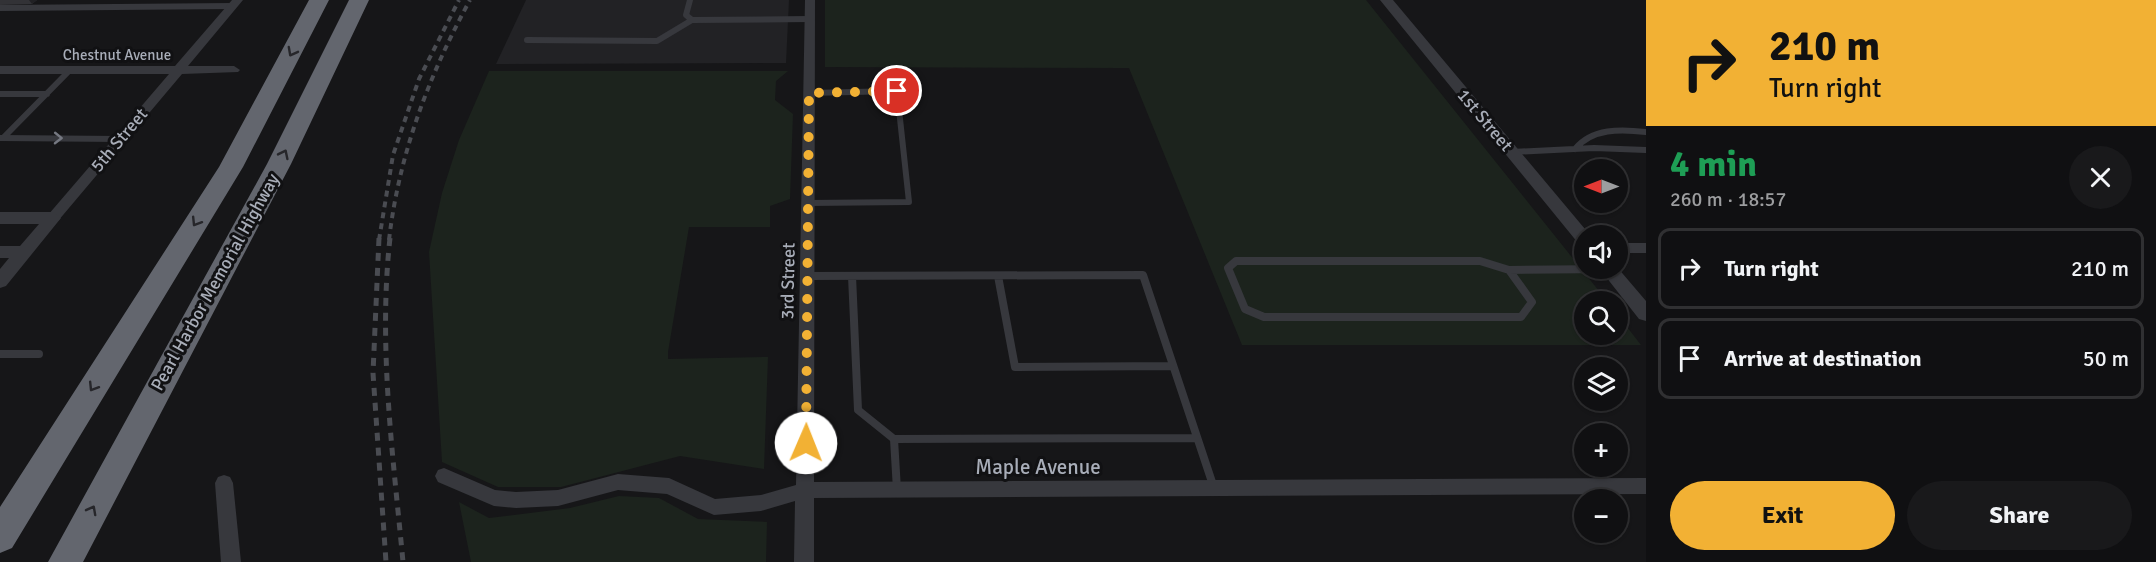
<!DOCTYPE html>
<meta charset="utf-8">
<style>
:root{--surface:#101012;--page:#19191b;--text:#f1f3f6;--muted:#9c9d9f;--line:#303032;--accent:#f2b134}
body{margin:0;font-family:Signika,sans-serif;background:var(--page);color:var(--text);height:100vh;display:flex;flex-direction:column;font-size:22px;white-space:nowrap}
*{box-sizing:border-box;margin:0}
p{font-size:20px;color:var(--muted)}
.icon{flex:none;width:33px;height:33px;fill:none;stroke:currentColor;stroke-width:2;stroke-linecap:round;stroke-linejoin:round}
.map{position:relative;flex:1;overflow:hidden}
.panel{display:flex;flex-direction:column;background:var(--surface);width:510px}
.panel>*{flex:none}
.top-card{background:#f2b134;color:#111;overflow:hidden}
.needle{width:39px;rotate:270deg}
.tools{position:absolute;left:1574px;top:159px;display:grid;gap:12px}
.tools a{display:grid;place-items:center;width:54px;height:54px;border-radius:50%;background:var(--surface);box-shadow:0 2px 4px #0004,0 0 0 2px var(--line);font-size:30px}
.pin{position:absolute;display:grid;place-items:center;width:51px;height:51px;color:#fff;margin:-26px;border:3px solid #fff;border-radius:50%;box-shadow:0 2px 6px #0007}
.me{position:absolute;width:66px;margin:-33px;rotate:1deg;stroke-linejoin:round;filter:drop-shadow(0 0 4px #0008)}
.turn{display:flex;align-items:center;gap:21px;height:126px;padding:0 24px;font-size:27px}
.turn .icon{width:78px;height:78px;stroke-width:2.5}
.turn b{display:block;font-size:42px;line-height:51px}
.round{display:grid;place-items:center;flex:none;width:63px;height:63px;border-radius:32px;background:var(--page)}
.headline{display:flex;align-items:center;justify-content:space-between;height:102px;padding:0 24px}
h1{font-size:36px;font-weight:800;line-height:45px;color:#1e9e55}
.cta{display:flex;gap:12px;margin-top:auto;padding:12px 24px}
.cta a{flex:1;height:69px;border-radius:36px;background:var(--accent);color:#111;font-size:24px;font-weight:800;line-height:69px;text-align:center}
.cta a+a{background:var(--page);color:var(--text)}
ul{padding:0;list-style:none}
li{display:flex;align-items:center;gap:18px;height:81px;margin:0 12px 9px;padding:0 12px;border:3px solid var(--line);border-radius:12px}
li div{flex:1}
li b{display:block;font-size:22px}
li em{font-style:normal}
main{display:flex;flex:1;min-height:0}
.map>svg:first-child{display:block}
.built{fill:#222225}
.green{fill:#1c231d}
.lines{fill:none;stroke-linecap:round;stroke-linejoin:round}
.service-far1{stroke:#37383d;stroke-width:6}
.service{stroke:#37383d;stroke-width:8}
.minor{fill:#37383d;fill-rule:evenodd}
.tertiary{fill:#37383d;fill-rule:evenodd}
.motorway{fill:#63666e;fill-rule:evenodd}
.rail-far1{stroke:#4a4c52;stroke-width:4;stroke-dasharray:6 5;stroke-linecap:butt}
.rail{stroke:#4a4c52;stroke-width:5;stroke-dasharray:8 7;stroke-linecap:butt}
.wall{fill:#323236}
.shaded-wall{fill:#212124}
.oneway{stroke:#26262a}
.oneway2{stroke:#757881}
.route{stroke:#f2b134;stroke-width:10;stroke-dasharray:0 18}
.labels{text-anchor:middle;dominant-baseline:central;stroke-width:6;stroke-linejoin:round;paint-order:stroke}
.far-street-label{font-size:15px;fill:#a8adb8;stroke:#111113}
.street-label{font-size:18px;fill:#a8adb8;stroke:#111113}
.near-street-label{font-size:21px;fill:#a8adb8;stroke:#111113}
</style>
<main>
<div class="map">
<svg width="1646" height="562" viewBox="0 0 1646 562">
<rect width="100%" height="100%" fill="#161618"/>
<path class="built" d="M 526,0 L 789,0 L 786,63 L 496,64 Z"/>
<path class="green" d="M 825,0 L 1366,0 L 1607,301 L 1584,302 L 1584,334 L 1617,334 L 1617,314 L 1641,345 L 1242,345 L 1129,68 L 825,67 Z
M 489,71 L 788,71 L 776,81 L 775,100 L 793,114 L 790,199 L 770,206 L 770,227 L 689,227 L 668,352 L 668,359 L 768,357 L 764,469 L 680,456 L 561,487 L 498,487 L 442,462 L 429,252 L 442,193 L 459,140 Z
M 619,496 L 659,498 L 698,519 L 767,522 L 766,562 L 471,562 L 459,502 L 489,518 L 570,508 Z"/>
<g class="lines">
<path class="service-far1" d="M 690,0 L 686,15 L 692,20 L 810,19
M 0,8 L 233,6
M 527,40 L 657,41 L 692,20
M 0,94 L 47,94
M 0,138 L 120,139
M 3,138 L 70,70
M 1575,149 C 1592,128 1621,129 1646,132
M 1512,152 L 1594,148 L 1646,150
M 808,203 L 909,202 L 897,91 L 809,93"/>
<path class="service" d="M 1236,261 L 1480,261 L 1509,270 L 1532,302 L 1521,317 L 1264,317 L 1245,309 L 1228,268 Z
M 1509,270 L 1609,269
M 807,276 L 1143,275 L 1214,488
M 852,276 L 858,410 L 894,439 L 1197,438
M 998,276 L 1015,367 L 1173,366
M 0,354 L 39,354
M 894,439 L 897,490"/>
<path class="minor" d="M 232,0 L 243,0 L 188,66 L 234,66 L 240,70 L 238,72 L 182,74 L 58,221 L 48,221 L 46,218 L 48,215 L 169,74 L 0,74 L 0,66 L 175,66 Z
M 805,0 L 815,0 L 814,482 L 1646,478 L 1646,494 L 814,498 L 814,562 L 794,562 L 795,501 L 761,511 L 714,515 L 667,494 L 618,490 L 558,506 L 516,508 L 494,506 L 438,482 L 435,476 L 438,470 L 444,468 L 495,490 L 516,492 L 558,490 L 618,474 L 669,478 L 715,499 L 761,495 L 796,485 Z
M 1617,243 L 1646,243 L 1646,253 L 1617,253 Z
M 224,475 L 230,477 L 233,483 L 241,562 L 221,562 L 215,483 L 218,477 Z"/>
<path class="tertiary" d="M 1380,0 L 1393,0 L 1590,235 L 1584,236 L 1584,245 L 1578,243 Z
M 0,212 L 53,212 L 61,218 L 6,286 L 0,288 L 0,269 L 9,258 L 0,258 L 0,246 L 20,246 L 39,224 L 0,224 Z
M 1617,267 L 1646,301 L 1646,321 L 1639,319 L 1599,268 Z"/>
<path class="motorway" d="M 309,0 L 329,0 L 243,167 L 12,548 L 0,553 L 0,507 L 219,167 Z
M 349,0 L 369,0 L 291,164 L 83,562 L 48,562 L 267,164 Z"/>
<path class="rail-far1" d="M 379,240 L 393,155 L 419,79 L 459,0
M 389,240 C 399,154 429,75 470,0"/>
<path class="rail" d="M 379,238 L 373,373 L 386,562
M 390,238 C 378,346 393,455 403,562"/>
</g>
<path class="wall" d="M 0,0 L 37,0 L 32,4 L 0,5 Z"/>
<path class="shaded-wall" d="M 29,0 L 37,0 L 32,4 Z"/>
<defs><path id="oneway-chevron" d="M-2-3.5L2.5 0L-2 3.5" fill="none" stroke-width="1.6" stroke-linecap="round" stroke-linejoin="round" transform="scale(1.5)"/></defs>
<g class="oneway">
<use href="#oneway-chevron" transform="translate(292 52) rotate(118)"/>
<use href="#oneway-chevron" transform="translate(284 154) rotate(-64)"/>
<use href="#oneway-chevron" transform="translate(196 222) rotate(122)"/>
<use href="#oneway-chevron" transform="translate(93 387) rotate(122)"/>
<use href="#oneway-chevron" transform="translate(92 510) rotate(-62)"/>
</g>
<use class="oneway2" href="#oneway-chevron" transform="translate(58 138) rotate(1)"/>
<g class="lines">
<path class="route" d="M 806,443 L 809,93 L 897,91"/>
</g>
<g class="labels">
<g class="far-street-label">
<text x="117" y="55">Chestnut Avenue</text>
</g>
<g class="street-label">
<text transform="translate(1485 120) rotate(50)">1st Street</text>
<text transform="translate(119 140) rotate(-50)">5th Street</text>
<text transform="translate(788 281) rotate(-89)">3rd Street</text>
<text transform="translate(215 282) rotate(-61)">Pearl Harbor Memorial Highway</text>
</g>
<g class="near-street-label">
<text x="1038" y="467">Maple Avenue</text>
</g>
</g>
</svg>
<div class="tools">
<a><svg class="needle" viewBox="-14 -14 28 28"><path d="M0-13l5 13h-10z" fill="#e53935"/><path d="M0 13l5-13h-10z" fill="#9c9d9f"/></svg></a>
<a><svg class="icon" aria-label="sound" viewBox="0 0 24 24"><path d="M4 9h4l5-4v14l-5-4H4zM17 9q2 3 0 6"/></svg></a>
<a><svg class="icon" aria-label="search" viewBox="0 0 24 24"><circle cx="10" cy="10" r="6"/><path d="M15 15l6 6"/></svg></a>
<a><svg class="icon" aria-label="layers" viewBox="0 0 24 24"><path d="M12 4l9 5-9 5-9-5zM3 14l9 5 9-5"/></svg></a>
<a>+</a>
<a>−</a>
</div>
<div class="pin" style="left:897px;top:91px;background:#d93025"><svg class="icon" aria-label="arrive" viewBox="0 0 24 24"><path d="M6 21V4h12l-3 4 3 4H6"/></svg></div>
<svg class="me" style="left:806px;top:443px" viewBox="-20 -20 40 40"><circle r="19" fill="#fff"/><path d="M0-13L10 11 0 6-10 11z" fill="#f2b134"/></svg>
</div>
<section class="panel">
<div class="top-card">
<div class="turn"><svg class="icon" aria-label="right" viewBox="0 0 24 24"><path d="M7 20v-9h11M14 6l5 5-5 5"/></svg><div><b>210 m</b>Turn right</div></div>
</div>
<div class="headline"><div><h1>4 min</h1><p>260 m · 18:57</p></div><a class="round"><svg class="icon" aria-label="close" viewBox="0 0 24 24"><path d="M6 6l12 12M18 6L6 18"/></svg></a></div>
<ul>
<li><svg class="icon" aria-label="right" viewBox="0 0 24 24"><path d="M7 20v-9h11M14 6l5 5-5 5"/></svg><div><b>Turn right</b></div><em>210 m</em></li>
<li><svg class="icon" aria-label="arrive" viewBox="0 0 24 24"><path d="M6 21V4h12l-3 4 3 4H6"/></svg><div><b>Arrive at destination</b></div><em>50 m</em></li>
</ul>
<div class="cta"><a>Exit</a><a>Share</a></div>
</section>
</main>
